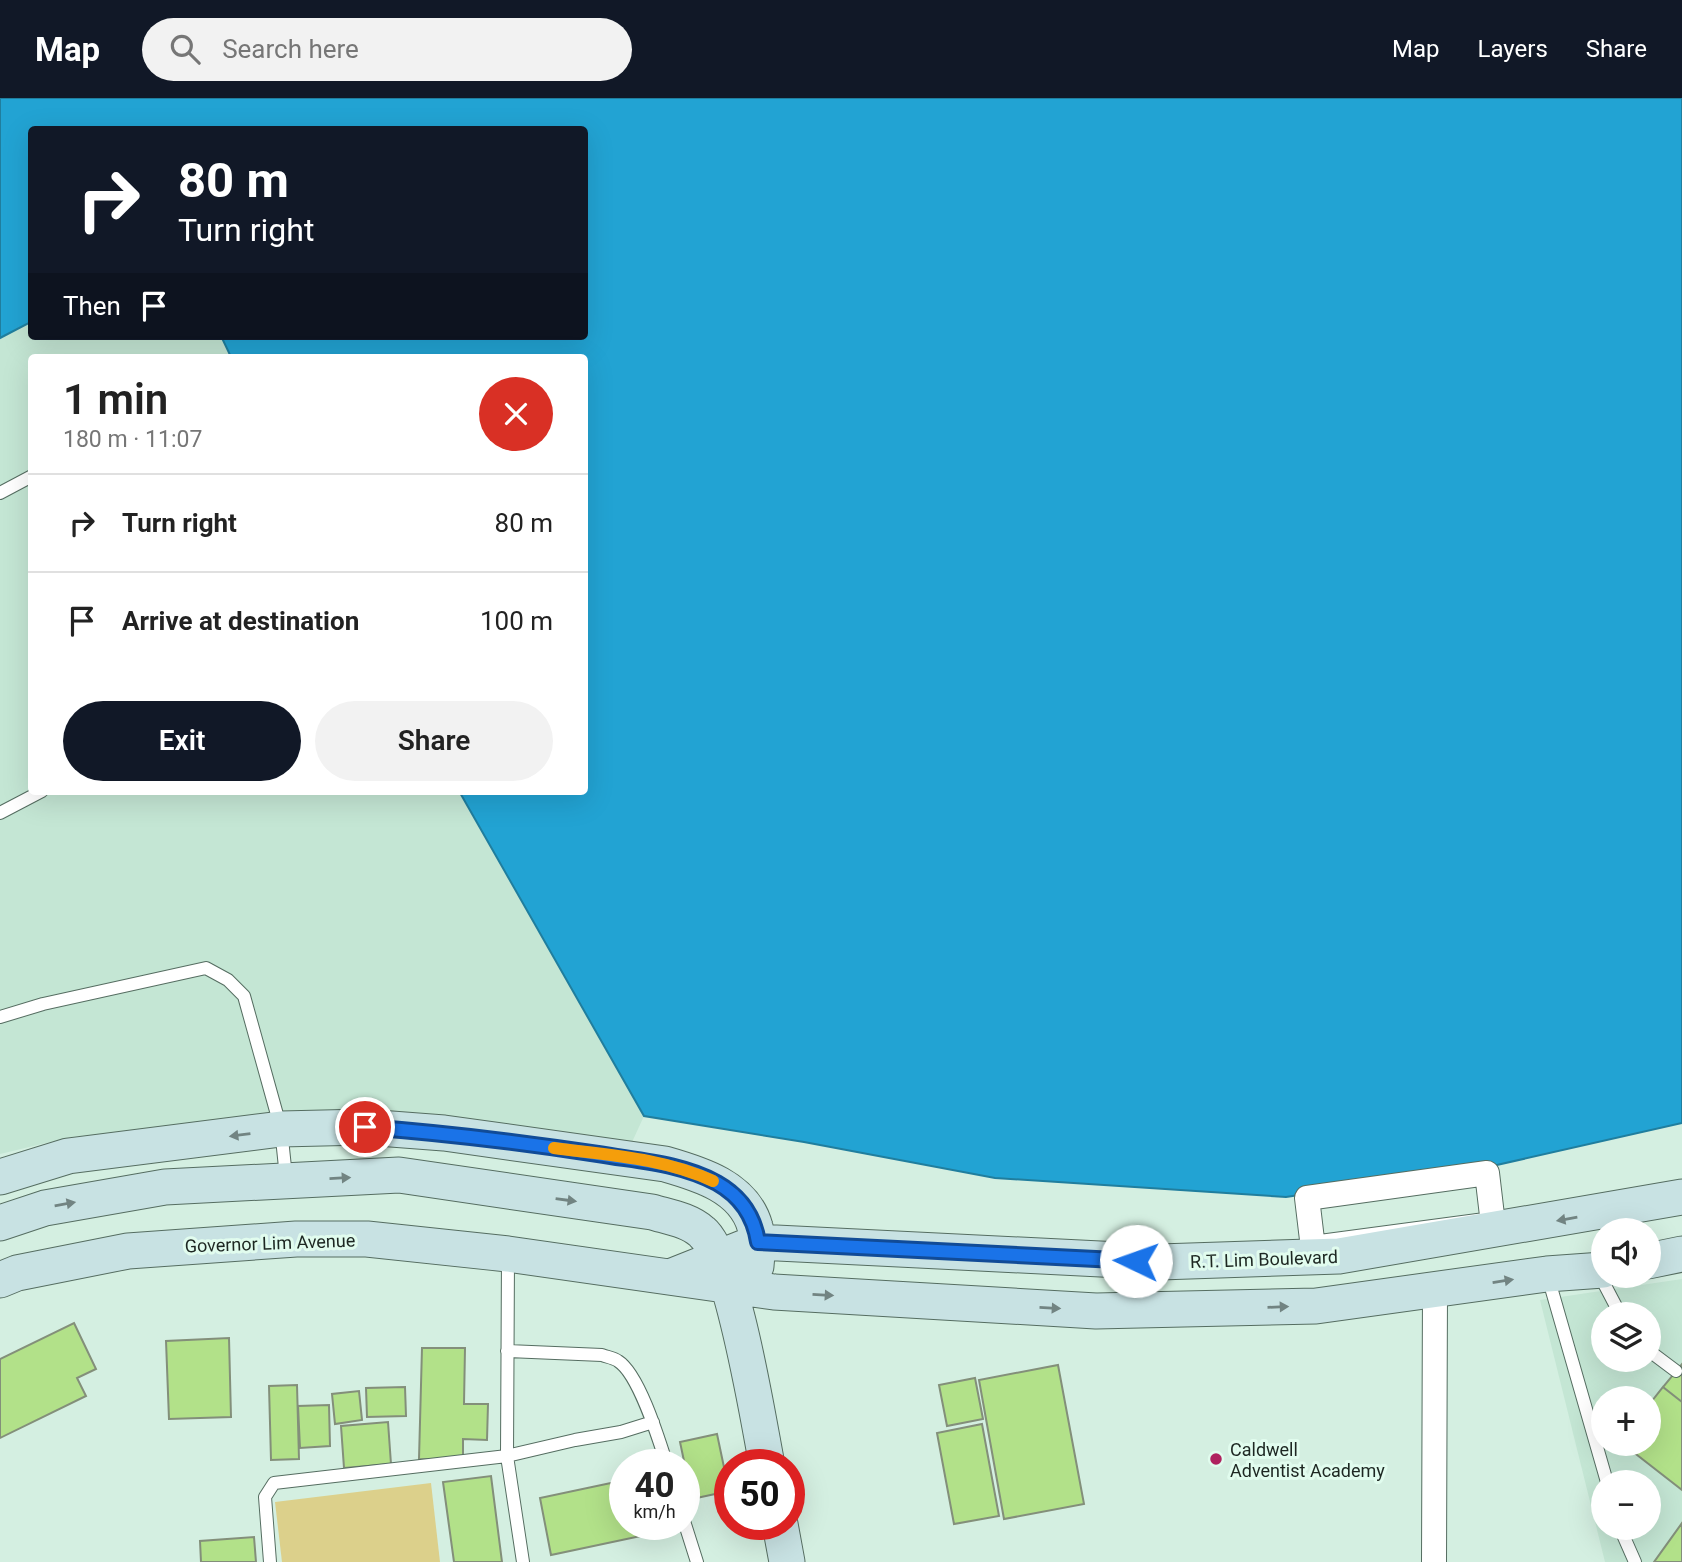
<!DOCTYPE html>
<meta charset="utf-8">
<style>
:root{--surface:#fff;--page:#f2f2f2;--text:#222;--muted:#767676;--line:#e0e0e0;--accent:#111827}
body{margin:0;font-family:Roboto,sans-serif;background:var(--page);color:var(--text);height:100vh;display:flex;flex-direction:column;font-size:26px;white-space:nowrap}
*{box-sizing:border-box;margin:0}
p{font-size:23px;color:var(--muted)}
.icon{flex:none;width:38px;height:38px;fill:none;stroke:currentColor;stroke-width:2;stroke-linecap:round;stroke-linejoin:round}
.map{position:relative;flex:1;overflow:hidden}
.panel{position:absolute;left:28px;top:256px;width:560px;height:441px;display:flex;flex-direction:column;background:var(--surface);border-radius:7px;box-shadow:0 7px 28px #0002}
.panel>*{flex:none}
.top-card{position:absolute;left:28px;top:28px;width:560px;height:214px;border-radius:7px;box-shadow:0 7px 28px #0002;background:#111827;color:#fff;overflow:hidden}
.controls{position:absolute;left:1591px;top:1120px;display:grid;gap:14px}
.controls a{display:grid;place-items:center;width:70px;height:70px;border-radius:50%;background:var(--surface);box-shadow:0 7px 28px #0002;font-size:35px}
.speed{position:absolute;left:609px;top:1351px;display:flex;gap:14px;font-size:35px;font-weight:700;text-align:center}
.speed>*{display:grid;place-content:center;width:91px;height:91px;border-radius:50%;background:var(--surface);box-shadow:0 7px 28px #0002;line-height:1}
.speed small{font-size:18px;font-weight:400}
.speed .limit{border:10px solid #d22;background:#fff;color:#111}
.pin{position:absolute;display:grid;place-items:center;width:60px;height:60px;color:#fff;margin:-30px;border:4px solid #fff;border-radius:50%;box-shadow:0 2px 7px #0007}
.me{position:absolute;width:77px;margin:-38px;rotate:273deg;stroke-linejoin:round;filter:drop-shadow(0 0 5px #0008)}
.turn{display:flex;align-items:center;gap:24px;height:147px;padding:0 35px;font-size:32px}
.turn .icon{width:91px;height:91px;stroke-width:2.5}
.turn b{display:block;font-size:49px;line-height:60px}
.then{display:flex;align-items:center;height:66px;padding:0 35px;background:#0003;gap:14px;font-size:26px}
.round{display:grid;place-items:center;flex:none;width:74px;height:74px;border-radius:37px;background:var(--page)}
.head{display:flex;align-items:center;justify-content:space-between;height:119px;padding:0 35px}
h1{font-size:42px;font-weight:600;line-height:52px}
.action{display:flex;gap:14px;margin-top:auto;padding:14px 35px}
.action a{flex:1;height:80px;border-radius:42px;background:var(--accent);color:#fff;font-size:28px;font-weight:600;line-height:80px;text-align:center}
.action a+a{background:var(--page);color:var(--text)}
ul{padding:0;list-style:none}
li{display:flex;align-items:center;gap:21px;height:98px;padding:0 35px;border-top:2px solid var(--line)}
li div{flex:1}
li b{display:block;font-size:26px}
li em{font-style:normal}
header{display:flex;align-items:center;gap:42px;box-sizing:border-box;height:98px;padding:0 35px;background:var(--accent);color:#fff}
header strong{font-size:33px}
nav{display:flex;gap:38px;margin-inline-start:auto;font-size:24px}
.search{width:490px;height:63px;background:var(--page);display:flex;align-items:center;gap:18px;box-sizing:border-box;padding:0 24px;border-radius:38px;color:var(--muted);font-size:26px}
.map>svg:first-child{display:block}
.built{fill:#c4e6d4;fill-rule:evenodd}
.green{fill:#dcd08b}
.water{fill:#22a3d3;stroke:#207e9e;stroke-width:2}
.building{fill:#b2e189;stroke:#838f7a;stroke-width:2}
.lines{fill:none;stroke-linecap:round;stroke-linejoin:round}
.lane-casing{stroke:#556d61;stroke-width:14}
.street-casing{stroke:#556d61;stroke-width:26}
.secondary-casing{stroke:#556d61;stroke-width:37}
.lane{stroke:#fff;stroke-width:12}
.street{stroke:#fff;stroke-width:24}
.secondary{stroke:#c8e2e3;stroke-width:35}
.oneway{fill:#728482}
.route-casing{stroke:#114b97;stroke-width:18}
.route{stroke:#1a73e8;stroke-width:12}
.slow{stroke:#f59e0b;stroke-width:12}
.poi-dot{fill:#af225f;stroke:#e1fcee;stroke-width:2.5}
.labels{text-anchor:middle;dominant-baseline:central;stroke-width:6;stroke-linejoin:round;paint-order:stroke}
.street-label{font-size:18px;fill:#1d2722;stroke:#e1fcee}
.poi-label{font-size:18px;fill:#1d2722;stroke:#e1fcee;text-anchor:start}
</style>
<header>
<strong>Map</strong>
<div class="search"><svg class="icon" aria-label="search" viewBox="0 0 24 24"><circle cx="10" cy="10" r="6"/><path d="M15 15l6 6"/></svg>Search here</div>
<nav><a>Map</a><a>Layers</a><a>Share</a></nav>
</header>
<div class="map">
<svg width="1682" height="1464" viewBox="0 0 1682 1464">
<rect width="100%" height="100%" fill="#d4efe1"/>
<path class="built" d="M 31,224 L 32,238 L 221,238 L 231,259 L 32,259 L 32,693 L 459,693 L 644,1018 L 627,1055 L 212,1026 L 71,1039 L 0,1056 L 0,240 Z
M 1682,1181 L 1682,1464 L 1605,1464 L 1540,1202 ZM 1603,1216 L 1648,1216 L 1648,1262 L 1603,1262 ZM 1603,1300 L 1648,1300 L 1648,1346 L 1603,1346 ZM 1603,1384 L 1648,1384 L 1648,1430 L 1603,1430 Z"/>
<path class="green" d="M 431,1385 L 440,1464 L 282,1464 L 275,1404 Z"/>
<path class="water" d="M 0,0 L 1682,0 L 1682,1025 L 1488,1069 L 1286,1099 L 995,1080 L 804,1044 L 644,1018 L 459,693 L 584,693 L 584,259 L 231,259 L 221,238 L 584,238 L 584,32 L 32,32 L 31,224 L 0,240 Z"/>
<path class="building" d="M 74,1225 L 96,1271 L 77,1280 L 86,1298 L 0,1340 L 0,1261 Z
M 229,1240 L 231,1319 L 169,1321 L 166,1243 Z
M 422,1250 L 465,1250 L 464,1306 L 488,1306 L 487,1342 L 463,1341 L 463,1362 L 419,1361 Z
M 1682,1266 L 1682,1304 L 1663,1289 Z
M 1058,1267 L 1084,1406 L 1004,1421 L 979,1282 Z
M 975,1280 L 983,1321 L 947,1328 L 939,1287 Z
M 297,1287 L 299,1361 L 271,1362 L 269,1288 Z
M 405,1289 L 406,1318 L 367,1319 L 366,1290 Z
M 1663,1289 L 1682,1304 L 1682,1392 L 1623,1346 L 1648,1346 L 1648,1308 Z
M 359,1293 L 362,1322 L 335,1326 L 332,1296 Z
M 329,1307 L 330,1348 L 300,1350 L 298,1308 Z
M 388,1324 L 391,1366 L 344,1370 L 341,1328 Z
M 982,1326 L 999,1418 L 954,1426 L 937,1335 Z
M 717,1336 L 729,1393 L 692,1401 L 680,1344 Z
M 491,1378 L 502,1464 L 454,1464 L 443,1384 Z
M 625,1382 L 625,1426 L 653,1426 L 655,1435 L 551,1457 L 540,1400 Z
M 1682,1425 L 1682,1464 L 1654,1464 Z
M 254,1439 L 256,1464 L 201,1464 L 200,1443 Z"/>
<g class="lines">
<g class="lane-casing">
<path id="lane" d="M 0,395 L 32,378
M 0,715 L 42,693
M 0,919 L 43,906 L 206,870 L 228,882 L 244,898 L 281,1031 L 286,1079
M 508,1158 L 507,1358 L 523,1464
M 1599,1176 L 1620,1216
M 1548,1179 L 1607,1384
M 1648,1252 L 1676,1273
M 507,1253 L 602,1257 C 607,1259 614,1260 618,1263 C 639,1276 659,1342 667,1367
M 684,1423 L 697,1464
M 1620,1430 L 1635,1464
M 270,1464 L 265,1399 L 274,1385 L 507,1358 L 575,1342 L 621,1334 L 653,1324"/>
</g>
<g class="street-casing">
<path id="street" d="M 1487,1075 L 1493,1126 L 1313,1150 L 1307,1100 Z
M 1434,1464 L 1435,1193"/>
</g>
<g class="secondary-casing">
<path id="secondary" d="M 0,1079 L 68,1058 L 281,1031 L 365,1029 L 444,1035 L 665,1066 C 700,1076 744,1089 755,1129 C 759,1142 757,1155 756,1168
M 0,1125 L 45,1110 L 165,1089 L 399,1077 L 652,1114 C 669,1119 689,1122 702,1134 C 733,1160 758,1321 767,1367
M 1648,1163 L 1682,1156
M 670,1179 L 758,1144 L 1160,1164 L 1339,1158 L 1682,1099
M 0,1182 L 17,1175 L 128,1153 L 296,1141 L 367,1141 L 508,1156 L 774,1194 L 1096,1213 L 1316,1208 L 1547,1176 L 1603,1172
M 780,1426 L 787,1464"/>
</g>
<use href="#lane" class="lane"/>
<use href="#street" class="street"/>
<use href="#secondary" class="secondary"/>
</g>
<defs><path id="oneway-solid" d="M-6-.8H1V-3.2L6.5 0L1 3.2V.8H-6Z" transform="scale(1.75)"/></defs>
<g class="oneway">
<use href="#oneway-solid" transform="translate(240 1037) rotate(173)"/>
<use href="#oneway-solid" transform="translate(340 1080) rotate(-3)"/>
<use href="#oneway-solid" transform="translate(566 1102) rotate(8)"/>
<use href="#oneway-solid" transform="translate(65 1106) rotate(-10)"/>
<use href="#oneway-solid" transform="translate(1567 1121) rotate(170)"/>
<use href="#oneway-solid" transform="translate(1503 1183) rotate(-9)"/>
<use href="#oneway-solid" transform="translate(823 1197) rotate(3)"/>
<use href="#oneway-solid" transform="translate(1278 1209) rotate(-2)"/>
<use href="#oneway-solid" transform="translate(1050 1210) rotate(3)"/>
</g>
<g class="lines">
<g class="route-casing">
<path id="route" d="M 365,1029 C 443,1035 520,1044 598,1056 C 638,1063 681,1065 717,1085 C 740,1098 754,1118 758,1144 L 1136,1163"/>
</g>
<use href="#route" class="route"/>
<path class="slow" d="M 554,1050 C 607,1057 664,1060 713,1083"/>
</g>
<circle class="poi-dot" cx="1216" cy="1361" r="7"/>
<g class="labels">
<g class="street-label">
<text transform="translate(270 1145) rotate(-2)">Governor Lim Avenue</text>
<text transform="translate(1264 1161) rotate(-2)">R.T. Lim Boulevard</text>
</g>
<g class="poi-label">
<text x="1230" y="1351">Caldwell<tspan x="1230" dy="21">Adventist Academy</tspan></text>
</g>
</g>
</svg>
<div class="controls">
<a><svg class="icon" aria-label="sound" viewBox="0 0 24 24"><path d="M4 9h4l5-4v14l-5-4H4zM17 9q2 3 0 6"/></svg></a>
<a><svg class="icon" aria-label="layers" viewBox="0 0 24 24"><path d="M12 4l9 5-9 5-9-5zM3 14l9 5 9-5"/></svg></a>
<a>+</a>
<a>−</a>
</div>
<div class="speed"><div>40<small>km/h</small></div><div class="limit">50</div></div>
<div class="pin" style="left:365px;top:1029px;background:#d93025"><svg class="icon" aria-label="arrive" viewBox="0 0 24 24"><path d="M6 21V4h12l-3 4 3 4H6"/></svg></div>
<svg class="me" style="left:1136px;top:1163px" viewBox="-20 -20 40 40"><circle r="19" fill="#fff"/><path d="M0-13L10 11 0 6-10 11z" fill="#1a73e8"/></svg>
<div class="top-card">
<div class="turn"><svg class="icon" aria-label="right" viewBox="0 0 24 24"><path d="M7 20v-9h11M14 6l5 5-5 5"/></svg><div><b>80 m</b>Turn right</div></div>
<div class="then">Then<svg class="icon" aria-label="arrive" viewBox="0 0 24 24"><path d="M6 21V4h12l-3 4 3 4H6"/></svg></div>
</div>
<section class="panel">
<div class="head"><div><h1>1 min</h1><p>180 m · 11:07</p></div><a class="round" style="background:#d93025;color:#fff"><svg class="icon" aria-label="close" viewBox="0 0 24 24"><path d="M6 6l12 12M18 6L6 18"/></svg></a></div>
<ul>
<li><svg class="icon" aria-label="right" viewBox="0 0 24 24"><path d="M7 20v-9h11M14 6l5 5-5 5"/></svg><div><b>Turn right</b></div><em>80 m</em></li>
<li><svg class="icon" aria-label="arrive" viewBox="0 0 24 24"><path d="M6 21V4h12l-3 4 3 4H6"/></svg><div><b>Arrive at destination</b></div><em>100 m</em></li>
</ul>
<div class="action"><a>Exit</a><a>Share</a></div>
</section>
</div>
